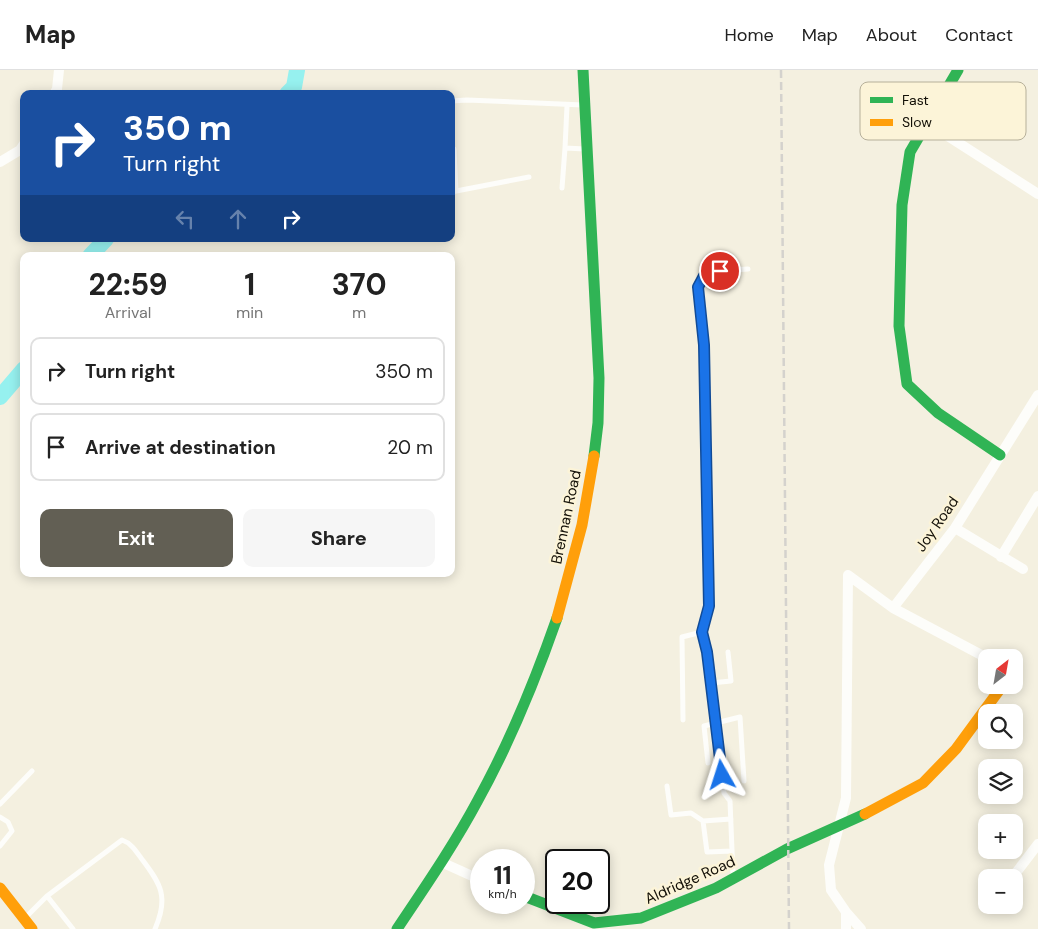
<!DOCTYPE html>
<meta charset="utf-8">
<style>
:root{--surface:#fff;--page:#f6f6f6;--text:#222;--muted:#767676;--line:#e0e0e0;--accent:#625f54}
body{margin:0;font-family:"DM Sans",sans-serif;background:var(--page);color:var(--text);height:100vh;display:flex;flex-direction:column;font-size:19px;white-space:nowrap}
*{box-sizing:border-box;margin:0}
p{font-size:16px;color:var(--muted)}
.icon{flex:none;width:28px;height:28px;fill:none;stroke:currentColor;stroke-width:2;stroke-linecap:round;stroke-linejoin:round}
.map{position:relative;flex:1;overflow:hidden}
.panel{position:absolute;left:20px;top:182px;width:435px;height:325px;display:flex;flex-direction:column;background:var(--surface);border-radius:10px;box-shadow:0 2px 12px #0003}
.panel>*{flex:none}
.banner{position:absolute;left:20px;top:20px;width:435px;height:152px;border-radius:10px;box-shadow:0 2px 12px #0003;background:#1a4fa0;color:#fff;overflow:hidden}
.needle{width:32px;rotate:31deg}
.fabs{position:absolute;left:978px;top:579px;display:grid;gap:10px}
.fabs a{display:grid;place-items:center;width:45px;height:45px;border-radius:10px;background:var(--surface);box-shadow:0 2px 12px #0003;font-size:25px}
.speed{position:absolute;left:470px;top:779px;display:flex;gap:10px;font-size:25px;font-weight:700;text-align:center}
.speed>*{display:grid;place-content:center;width:65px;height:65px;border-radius:50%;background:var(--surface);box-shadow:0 2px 12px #0003;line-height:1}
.speed small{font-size:12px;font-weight:400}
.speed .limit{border:2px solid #111;border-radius:8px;background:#fff;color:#111}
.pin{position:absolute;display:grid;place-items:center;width:42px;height:42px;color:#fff;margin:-21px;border:2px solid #fff;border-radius:50%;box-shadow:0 1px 5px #0007}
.me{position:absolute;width:55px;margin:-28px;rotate:354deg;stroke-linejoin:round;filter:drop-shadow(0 0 4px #0008)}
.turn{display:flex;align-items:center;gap:18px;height:105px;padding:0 20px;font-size:22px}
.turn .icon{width:65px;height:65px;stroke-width:2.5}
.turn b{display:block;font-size:35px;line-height:42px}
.lanes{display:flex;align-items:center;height:48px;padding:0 20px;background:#0003;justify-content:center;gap:25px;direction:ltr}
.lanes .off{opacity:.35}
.eta{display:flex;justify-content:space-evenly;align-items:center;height:85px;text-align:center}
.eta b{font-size:30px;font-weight:700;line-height:35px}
.action{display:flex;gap:10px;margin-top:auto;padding:10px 20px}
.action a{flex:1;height:58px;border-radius:10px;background:var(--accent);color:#fff;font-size:20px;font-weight:700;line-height:58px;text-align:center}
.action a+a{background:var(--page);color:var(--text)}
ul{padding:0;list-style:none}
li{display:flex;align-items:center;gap:15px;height:68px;margin:0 10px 8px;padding:0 10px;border:2px solid var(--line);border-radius:10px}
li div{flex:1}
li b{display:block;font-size:19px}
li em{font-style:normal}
header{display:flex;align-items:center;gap:30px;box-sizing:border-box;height:70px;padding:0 25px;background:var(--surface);border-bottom:1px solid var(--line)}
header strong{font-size:24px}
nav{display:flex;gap:28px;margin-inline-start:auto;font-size:18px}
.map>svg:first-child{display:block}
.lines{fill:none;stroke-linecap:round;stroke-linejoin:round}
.river{stroke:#96f1ef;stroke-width:16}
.lane{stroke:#fdfdfa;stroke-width:5}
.street{stroke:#fdfdfa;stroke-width:10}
.fast{stroke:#30b455;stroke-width:11}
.slow{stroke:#ff9f0a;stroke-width:11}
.rail{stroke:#d4d2cd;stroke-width:2.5;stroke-dasharray:8 4;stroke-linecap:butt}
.route-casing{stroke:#114b97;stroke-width:12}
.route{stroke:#1a73e8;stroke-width:9}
.labels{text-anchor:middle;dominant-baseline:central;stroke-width:5;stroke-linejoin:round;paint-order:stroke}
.street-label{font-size:15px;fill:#141108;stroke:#fcf4d8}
.key{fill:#fcf4d8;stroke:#b6b09a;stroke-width:1}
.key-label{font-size:14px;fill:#141108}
</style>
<header>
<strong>Map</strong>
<nav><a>Home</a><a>Map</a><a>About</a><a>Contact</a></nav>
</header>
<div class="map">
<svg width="1038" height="859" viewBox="0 0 1038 859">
<rect width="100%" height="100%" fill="#f4f0e0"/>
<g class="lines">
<path class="river" d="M 287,24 L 294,17 L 297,0
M 90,186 L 106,169
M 0,327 L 24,299"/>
<path class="lane" d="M 451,31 L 467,30 L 583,35
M 565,78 L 567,36
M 451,79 L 454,79 L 456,121
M 562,118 L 565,78 L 585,79
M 451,122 L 529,107
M 711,613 L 731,611 L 728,582
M 683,650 L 682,567 L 702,562
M 708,693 L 704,656 L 740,647 L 744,711
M 667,716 L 671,745 L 691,743 L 703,751
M 0,734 L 32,701
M 0,747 L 8,752 L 12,761 L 0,776
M 731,749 L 703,751 L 707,782 L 732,781
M 733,805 L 730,731 L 724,723 L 707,582 L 702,562 L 709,536 L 704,275 L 698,217 L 706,202 L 748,199
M 47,826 L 73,859
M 25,848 L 47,826 L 122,770 C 131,773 136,781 141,788 C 161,814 169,827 155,859"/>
<path class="street" d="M 54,24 L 57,19 L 59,0
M 926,52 L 1038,124
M 0,92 L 20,80 L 24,74
M 955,458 L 1023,499
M 1001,487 L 1038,426
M 893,538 L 955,458 L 1038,325
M 441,792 L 481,810
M 1012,808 L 1038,774
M 846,842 L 861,859
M 846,859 L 846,842 L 831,820 L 829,795 L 846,728 L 848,505 L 893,538 L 987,588"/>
<path class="fast" d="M 583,0 L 599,308 L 598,353 L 594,386
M 958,0 L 910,82 L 902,135 L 899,256 L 907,314 L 938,343 L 1000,385
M 524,826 L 594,853 L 641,848 L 716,818 L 787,779 L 865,744
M 397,859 C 425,817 454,775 478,730 C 510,672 535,611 557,548"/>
<path class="slow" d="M 557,548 L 582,455 L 594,386
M 865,744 L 923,713 L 956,679 L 1003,615
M 0,818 L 32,859"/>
<path class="rail" d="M 781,0 L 789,859"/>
</g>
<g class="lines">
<g class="route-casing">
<path id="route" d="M 720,201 L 706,202 L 698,217 L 704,275 L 709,536 L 702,562 L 707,582 L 722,705"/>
</g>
<use href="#route" class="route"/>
</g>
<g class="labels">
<g class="street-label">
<text transform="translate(566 447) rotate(-78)">Brennan Road</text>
<text transform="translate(937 454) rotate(-55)">Joy Road</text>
<text transform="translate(690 810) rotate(-24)">Aldridge Road</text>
</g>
</g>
<rect x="860" y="12" width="166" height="58" rx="8" class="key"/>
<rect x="870" y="27" width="23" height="6" fill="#30b455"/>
<rect x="870" y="49" width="23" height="7" fill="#ff9f0a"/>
<g class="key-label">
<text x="902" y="35">Fast</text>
<text x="902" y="57">Slow</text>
</g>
</svg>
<div class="fabs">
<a><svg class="needle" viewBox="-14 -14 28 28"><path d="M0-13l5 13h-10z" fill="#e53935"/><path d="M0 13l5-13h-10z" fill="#767676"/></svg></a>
<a><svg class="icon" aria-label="search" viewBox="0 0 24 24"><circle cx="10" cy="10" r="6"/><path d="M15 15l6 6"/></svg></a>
<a><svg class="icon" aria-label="layers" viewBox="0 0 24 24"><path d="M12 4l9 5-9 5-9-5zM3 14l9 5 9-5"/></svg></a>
<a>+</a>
<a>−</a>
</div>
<div class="speed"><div>11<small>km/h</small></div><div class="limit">20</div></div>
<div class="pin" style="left:720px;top:201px;background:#d93025"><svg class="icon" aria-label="arrive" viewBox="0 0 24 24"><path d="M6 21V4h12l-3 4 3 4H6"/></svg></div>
<svg class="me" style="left:722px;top:705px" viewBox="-20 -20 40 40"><path d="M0-17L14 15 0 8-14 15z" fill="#1a73e8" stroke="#fff" stroke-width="4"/></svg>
<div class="banner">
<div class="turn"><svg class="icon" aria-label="right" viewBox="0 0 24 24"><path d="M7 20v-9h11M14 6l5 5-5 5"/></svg><div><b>350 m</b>Turn right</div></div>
<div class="lanes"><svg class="icon off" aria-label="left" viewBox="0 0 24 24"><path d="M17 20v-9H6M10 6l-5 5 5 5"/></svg><svg class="icon off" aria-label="ahead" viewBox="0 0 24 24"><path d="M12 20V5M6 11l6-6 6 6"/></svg><svg class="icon" aria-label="right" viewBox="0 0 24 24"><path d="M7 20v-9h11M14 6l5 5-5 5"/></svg></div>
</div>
<section class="panel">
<div class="eta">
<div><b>22:59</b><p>Arrival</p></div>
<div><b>1</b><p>min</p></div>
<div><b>370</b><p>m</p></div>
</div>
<ul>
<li><svg class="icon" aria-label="right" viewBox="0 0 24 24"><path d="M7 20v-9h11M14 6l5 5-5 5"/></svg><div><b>Turn right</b></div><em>350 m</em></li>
<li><svg class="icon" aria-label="arrive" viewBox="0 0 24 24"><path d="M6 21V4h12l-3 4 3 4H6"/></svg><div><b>Arrive at destination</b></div><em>20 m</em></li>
</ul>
<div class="action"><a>Exit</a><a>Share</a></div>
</section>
</div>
